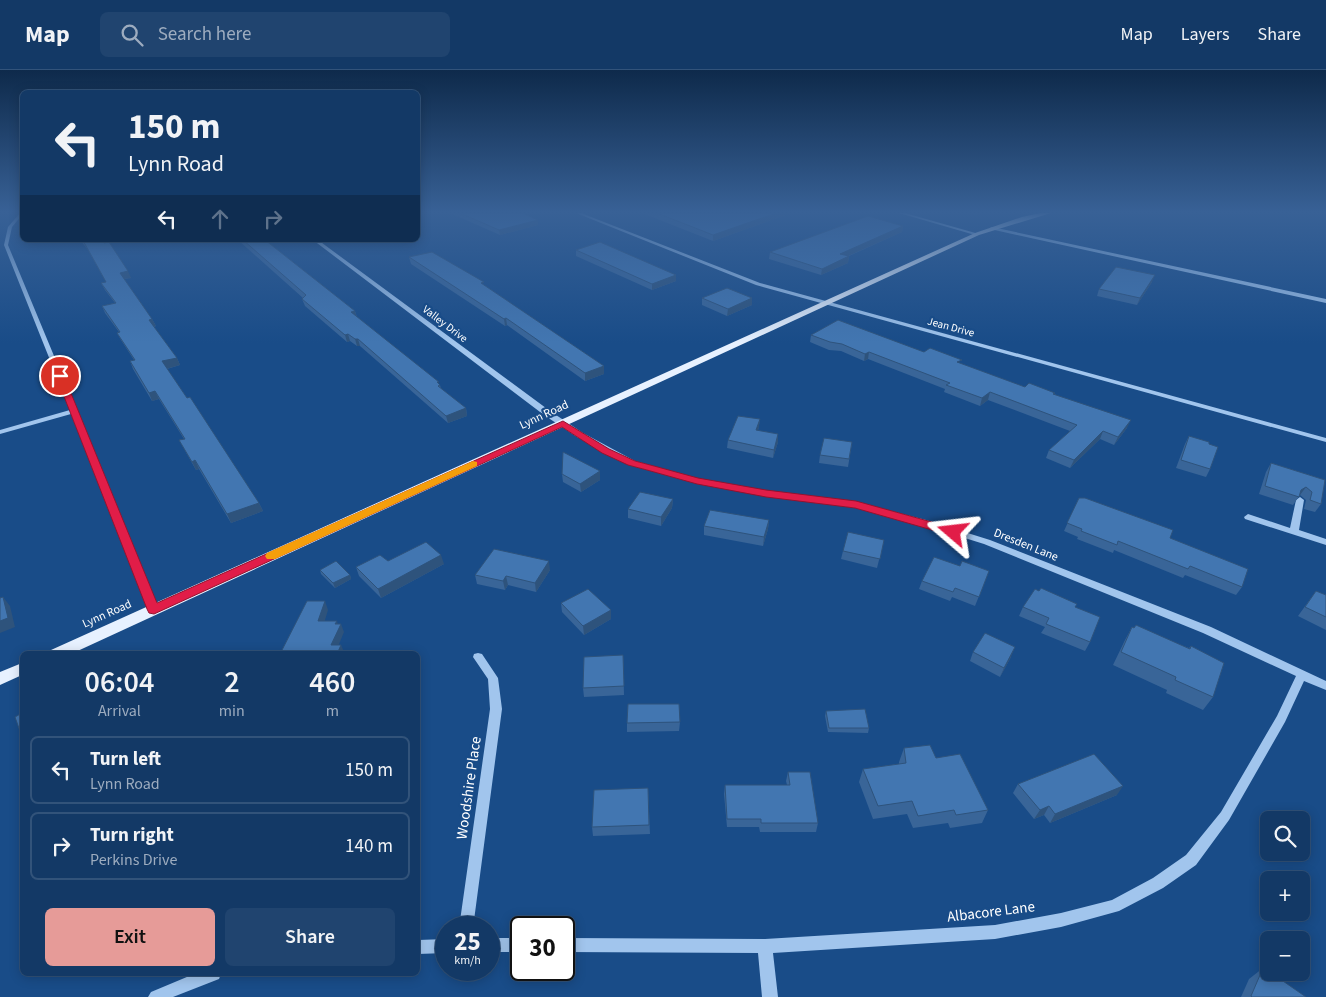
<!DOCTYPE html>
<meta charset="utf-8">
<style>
:root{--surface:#133966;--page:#20446f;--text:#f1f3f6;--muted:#9dacbf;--line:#32537a;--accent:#e69b98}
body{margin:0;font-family:"Source Sans 3",sans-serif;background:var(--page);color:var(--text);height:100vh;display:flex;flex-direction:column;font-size:19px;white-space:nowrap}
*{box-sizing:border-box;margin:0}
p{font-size:16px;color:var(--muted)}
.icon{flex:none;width:28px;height:28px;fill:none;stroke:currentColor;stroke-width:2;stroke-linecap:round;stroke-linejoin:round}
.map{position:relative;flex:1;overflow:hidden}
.drawer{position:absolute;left:20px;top:581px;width:400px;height:325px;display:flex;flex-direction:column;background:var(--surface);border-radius:8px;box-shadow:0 2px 12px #0003,0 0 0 1px var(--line)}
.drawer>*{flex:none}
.banner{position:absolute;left:20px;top:20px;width:400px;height:152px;border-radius:8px;box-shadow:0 2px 12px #0003,0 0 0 1px var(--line);background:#133966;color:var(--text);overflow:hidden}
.buttons{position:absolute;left:1260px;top:741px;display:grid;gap:10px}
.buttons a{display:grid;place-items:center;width:50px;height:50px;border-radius:8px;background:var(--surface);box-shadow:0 2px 12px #0003,0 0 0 1px var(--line);font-size:25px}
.speed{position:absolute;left:435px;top:846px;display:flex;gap:10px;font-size:25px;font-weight:700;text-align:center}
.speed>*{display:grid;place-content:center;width:65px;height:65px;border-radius:50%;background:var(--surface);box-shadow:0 2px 12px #0003,0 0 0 1px var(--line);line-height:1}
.speed small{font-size:12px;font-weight:400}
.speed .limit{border:2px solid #111;border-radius:8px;background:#fff;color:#111}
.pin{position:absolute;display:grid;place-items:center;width:42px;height:42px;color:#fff;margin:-21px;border:2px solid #fff;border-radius:50%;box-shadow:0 1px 5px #0007}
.me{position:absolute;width:55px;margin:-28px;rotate:287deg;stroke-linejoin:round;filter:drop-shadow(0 0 4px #0008)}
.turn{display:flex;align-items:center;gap:18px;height:105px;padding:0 25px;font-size:22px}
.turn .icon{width:65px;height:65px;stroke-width:2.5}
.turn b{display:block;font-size:35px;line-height:42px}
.lanes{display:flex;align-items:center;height:48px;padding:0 25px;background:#0003;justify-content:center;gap:25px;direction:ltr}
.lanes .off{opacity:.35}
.eta{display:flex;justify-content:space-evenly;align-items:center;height:85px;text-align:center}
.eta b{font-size:30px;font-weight:600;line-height:35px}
.action{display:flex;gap:10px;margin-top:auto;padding:10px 25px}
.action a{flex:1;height:58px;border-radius:8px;background:var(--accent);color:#111;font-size:20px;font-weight:600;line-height:58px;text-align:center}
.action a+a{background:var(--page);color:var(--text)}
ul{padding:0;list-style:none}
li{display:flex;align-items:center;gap:15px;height:68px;margin:0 10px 8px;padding:0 15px;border:2px solid var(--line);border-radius:8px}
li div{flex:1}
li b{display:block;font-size:19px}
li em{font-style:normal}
header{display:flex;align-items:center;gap:30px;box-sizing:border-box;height:70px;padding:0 25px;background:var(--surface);border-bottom:1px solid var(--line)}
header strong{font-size:24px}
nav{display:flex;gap:28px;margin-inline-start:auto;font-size:18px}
.search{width:350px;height:45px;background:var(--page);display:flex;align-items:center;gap:12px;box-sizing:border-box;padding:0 18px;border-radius:8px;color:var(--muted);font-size:19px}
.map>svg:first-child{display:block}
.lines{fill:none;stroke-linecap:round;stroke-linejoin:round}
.minor{fill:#a1c5ed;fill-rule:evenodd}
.major{fill:#e7f1ff;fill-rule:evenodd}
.wall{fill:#396598}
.shaded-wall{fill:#2e537c}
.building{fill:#4276b1;stroke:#2e537c}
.route{fill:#e11d48;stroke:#92132f}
.slow{fill:#f59e0b}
.labels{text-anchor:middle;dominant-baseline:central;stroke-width:4.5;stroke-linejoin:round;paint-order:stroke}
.far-street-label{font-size:11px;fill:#fff;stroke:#194c88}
.street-label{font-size:12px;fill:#fff;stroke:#194c88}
.near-street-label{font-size:15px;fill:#fff;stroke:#194c88}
</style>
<header>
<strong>Map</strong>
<div class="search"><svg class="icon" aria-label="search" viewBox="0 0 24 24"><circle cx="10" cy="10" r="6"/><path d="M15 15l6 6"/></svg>Search here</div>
<nav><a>Map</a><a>Layers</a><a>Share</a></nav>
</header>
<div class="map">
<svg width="1326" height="927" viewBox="0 0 1326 927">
<rect width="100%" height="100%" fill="#194c88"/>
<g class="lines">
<path class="minor" d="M 20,143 L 22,143 L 22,145 L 12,157 L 8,175 L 159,539 L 157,541 L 151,541 L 149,539 L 71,344 L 0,364 L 0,360 L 70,340 L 4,175 L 8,157 Z
M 576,143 L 581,143 L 760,213 L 1326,368 L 1326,372 L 756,215 Z
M 899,143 L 905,143 L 979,164 L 975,165 Z
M 992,157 L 1326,229 L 1326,233 L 990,159 L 990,158 Z
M 313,170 L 318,170 L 550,341 L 583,363 L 635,391 L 698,409 L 766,421 L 856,432 L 926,450 L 990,470 L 1211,557 L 1326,611 L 1326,620 L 1304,611 L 1285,652 L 1229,750 L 1196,795 L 1163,818 L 1119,841 L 1061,857 L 995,869 L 773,883 L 778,927 L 762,927 L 758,883 L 564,882 L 564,868 L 765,869 L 995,855 L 1061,843 L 1112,830 L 1153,808 L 1186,785 L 1221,742 L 1277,646 L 1296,606 L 1203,563 L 984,474 L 920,454 L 856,438 L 766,425 L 697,413 L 629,395 L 577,367 L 544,345 Z
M 1300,427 L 1304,430 L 1299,460 L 1326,469 L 1326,475 L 1245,449 L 1244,447 L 1248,444 L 1290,458 L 1296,430 Z
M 478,583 L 482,584 L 498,608 L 502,639 L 473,858 L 459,858 L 490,639 L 488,609 L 473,587 L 474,584 Z
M 489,868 L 521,868 L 521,882 L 489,882 Z
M 446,869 L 446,883 L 418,884 L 418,870 Z
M 194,904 L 221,904 L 219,909 L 173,927 L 148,927 L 151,922 Z"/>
<path class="major" d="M 1040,143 L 1051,143 L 979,165 L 71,584 L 49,584 L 51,580 L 975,163 L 1022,147 Z
M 22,593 L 22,605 L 0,615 L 0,602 Z"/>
</g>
<path class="wall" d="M 450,143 L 522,143 L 538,155 L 500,165 Z
M 642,143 L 791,143 L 713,171 Z
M 966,143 L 983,143 L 976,145 Z
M 903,156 L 902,162 L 849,186 L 848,193 L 821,205 L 769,189 L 770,182 Z
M 80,170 L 102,170 L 131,208 L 124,209 L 152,249 L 156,256 L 154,257 L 177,288 L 180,295 L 167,299 L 259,433 L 263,441 L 231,453 L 199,399 L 196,400 L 179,370 L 184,369 L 159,329 L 152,331 L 133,299 L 130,291 L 134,290 L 121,270 L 117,263 L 119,262 L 105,243 L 102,236 L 115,233 L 105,220 L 101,213 L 106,212 L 88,180 Z
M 238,170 L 265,170 L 355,241 L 357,247 L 440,315 L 441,319 L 466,338 L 467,346 L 448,353 L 360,276 L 357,276 L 350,271 L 347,272 L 305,236 L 302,229 L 303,228 Z
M 576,180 L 676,205 L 676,211 L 652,220 L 576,186 Z
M 409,187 L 485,216 L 604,296 L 604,304 L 585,311 L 507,255 L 505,256 L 411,194 Z
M 1152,212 L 1137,235 L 1097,226 L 1099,219 Z
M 702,228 L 752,228 L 752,235 L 727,246 L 702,235 Z
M 811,265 L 924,282 L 961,294 L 1025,317 L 1054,324 L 1127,358 L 1114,375 L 1100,369 L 1070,398 L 1046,388 L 1049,380 L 1070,361 L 988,330 L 980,336 L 944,322 L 945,319 L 868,289 L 864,291 L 841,281 L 829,280 L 810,272 Z
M 760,349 L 758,361 L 778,364 L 778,372 L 773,388 L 727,378 L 728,370 Z
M 1189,366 L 1209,374 L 1210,399 L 1206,407 L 1176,398 L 1185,374 Z
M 852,372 L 848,397 L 819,393 L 820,385 Z
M 1271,393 L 1325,410 L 1321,434 L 1315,442 L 1304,439 L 1306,430 L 1300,425 L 1293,435 L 1259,424 L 1266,402 Z
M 600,401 L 600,410 L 581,422 L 563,412 L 562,404 Z
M 1079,428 L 1170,468 L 1242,517 L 1236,525 L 1185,505 L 1183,508 L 1114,480 L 1113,483 L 1077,469 L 1078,467 L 1064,461 Z
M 673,429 L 672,438 L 661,456 L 628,448 L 628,439 Z
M 769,450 L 768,459 L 763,476 L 704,465 L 704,456 Z
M 884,470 L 877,498 L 841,489 L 843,481 Z
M 388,491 L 444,494 L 381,528 L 359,506 L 356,497 Z
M 960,496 L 989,501 L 975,536 L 952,527 L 950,531 L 919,519 L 922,511 Z
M 320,500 L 350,505 L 351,509 L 335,518 L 321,504 Z
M 550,500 L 536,522 L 508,515 L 505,520 L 477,514 L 475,505 Z
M 1316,521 L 1326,525 L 1326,560 L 1298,546 Z
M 561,533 L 611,549 L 584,565 L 562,542 Z
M 1023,537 L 1075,537 L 1090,572 L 1085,581 L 1041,563 L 1045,557 L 1019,546 Z
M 1132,557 L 1189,578 L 1191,576 L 1213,627 L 1203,640 L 1166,623 L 1167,620 L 1113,595 L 1125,570 Z
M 973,582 L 1011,587 L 1000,607 L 970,591 Z
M 623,585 L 624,625 L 584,627 L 583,618 Z
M 826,641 L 869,658 L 868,663 L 828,662 L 825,646 Z
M 680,652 L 679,661 L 627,662 L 627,653 Z
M 904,678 L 936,688 L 988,740 L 982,753 L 950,758 L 948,753 L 913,758 L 907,744 L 873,749 L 859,712 L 863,699 L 899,694 L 899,692 Z
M 788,702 L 818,753 L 816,762 L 760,762 L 759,757 L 727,757 L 724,724 L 725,715 L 787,715 L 786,711 Z
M 1018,714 L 1117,725 L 1050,753 L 1044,745 L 1034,749 L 1013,723 Z
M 648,718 L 650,764 L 593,766 L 592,757 Z
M 1263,898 L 1306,927 L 1241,927 L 1249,909 Z"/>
<path class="shaded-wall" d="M 776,143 L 791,143 L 713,171 L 713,165 Z
M 538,150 L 538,155 L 500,165 L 499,160 Z
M 903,156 L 902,162 L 839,190 L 840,184 Z
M 849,186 L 848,193 L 821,205 L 822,199 Z
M 128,201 L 131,208 L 123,209 L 120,203 Z
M 676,205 L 676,211 L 652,220 L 652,214 Z
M 1155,205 L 1152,212 L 1137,235 L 1140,228 Z
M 752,228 L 752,235 L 727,246 L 728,239 Z
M 355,241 L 357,248 L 351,242 Z
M 506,248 L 507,255 L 505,256 L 504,249 Z
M 152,249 L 156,256 L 152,257 L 149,250 Z
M 348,264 L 350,271 L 347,272 L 345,265 Z
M 355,269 L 358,269 L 360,276 L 357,276 Z
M 869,282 L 868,289 L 864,291 L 865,284 Z
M 177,288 L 180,295 L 166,299 L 162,291 Z
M 604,296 L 604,304 L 585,311 L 585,303 Z
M 155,321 L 159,329 L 152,331 L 149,323 Z
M 990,322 L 988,330 L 980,336 L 982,328 Z
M 466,338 L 467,346 L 448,353 L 446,346 Z
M 760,349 L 759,357 L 755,368 L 756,360 Z
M 1131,350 L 1127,358 L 1114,375 L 1118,367 Z
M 1103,361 L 1100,369 L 1070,398 L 1074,390 Z
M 778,364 L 778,372 L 773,388 L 774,380 Z
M 195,390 L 199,399 L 196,400 L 192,392 Z
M 600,401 L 600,410 L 581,422 L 580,414 Z
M 1306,417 L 1300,425 L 1298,427 L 1301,420 Z
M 673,429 L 672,438 L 661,456 L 661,447 Z
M 259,433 L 263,441 L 231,453 L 227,444 Z
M 769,450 L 768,459 L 763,476 L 764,467 Z
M 441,485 L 444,494 L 381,528 L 378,519 Z
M 549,491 L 550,500 L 536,522 L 535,513 Z
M 350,505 L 351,509 L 335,518 L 333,513 Z
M 506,506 L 508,515 L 505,520 L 503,511 Z
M 3,527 L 10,536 L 15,557 L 0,563 L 0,551 Z
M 325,531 L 328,540 L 322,560 L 318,551 Z
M 611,540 L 611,549 L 584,565 L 583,556 Z
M 337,551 L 339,558 L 341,554 L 344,562 L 335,584 L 331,575 L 335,554 Z
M 341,575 L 345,584 L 337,584 Z
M 1015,577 L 1011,587 L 1000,607 L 1004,598 Z
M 418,682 L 420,690 L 418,692 Z
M 1123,716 L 1117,725 L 1050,753 L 1055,744 Z
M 1049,736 L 1044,745 L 1034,749 L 1040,740 Z"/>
<path class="building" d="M 460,143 L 522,143 L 538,150 L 499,160 Z
M 657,143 L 776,143 L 713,165 Z
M 868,146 L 903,156 L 840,184 L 849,186 L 822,199 L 770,182 Z
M 82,170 L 102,170 L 104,173 L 109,172 L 128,201 L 120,203 L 152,249 L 149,250 L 177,288 L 162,291 L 187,328 L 190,327 L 259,433 L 227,444 L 195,390 L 192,392 L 179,370 L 185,369 L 155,321 L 149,323 L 130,291 L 135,290 L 117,263 L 120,262 L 102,236 L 116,233 L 101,213 L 106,212 L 85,174 Z
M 243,170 L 265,170 L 355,241 L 351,242 L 439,312 L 437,312 L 440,315 L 438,316 L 466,338 L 446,346 L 358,269 L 355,269 L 348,264 L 345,265 L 302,229 L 306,225 Z
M 600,172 L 676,205 L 652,214 L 576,180 Z
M 432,182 L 484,212 L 481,213 L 604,296 L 585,303 L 506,248 L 504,249 L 409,187 Z
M 1116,197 L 1155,205 L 1140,228 L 1099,219 Z
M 727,218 L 752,228 L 728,239 L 702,228 Z
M 838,250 L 924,282 L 930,278 L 962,290 L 957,292 L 1025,317 L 1029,313 L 1055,323 L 1053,324 L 1131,350 L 1118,367 L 1103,361 L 1074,390 L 1049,380 L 1077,355 L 990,322 L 982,328 L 946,315 L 950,313 L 869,282 L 865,284 L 842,274 L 830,272 L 811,265 Z
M 738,346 L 760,349 L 756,360 L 778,364 L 774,380 L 728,370 Z
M 1189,366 L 1209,372 L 1209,374 L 1218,377 L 1210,399 L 1181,390 Z
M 824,368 L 852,372 L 849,389 L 820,385 Z
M 563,382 L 600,401 L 580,414 L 562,404 Z
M 1271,393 L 1325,410 L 1321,434 L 1310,430 L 1312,422 L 1306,417 L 1301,420 L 1299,427 L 1265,416 Z
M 640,422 L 673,429 L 661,447 L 628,439 Z
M 1079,428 L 1085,428 L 1173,460 L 1170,468 L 1248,499 L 1242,517 L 1190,496 L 1188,499 L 1118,471 L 1117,475 L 1081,461 L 1082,459 L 1067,453 Z
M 710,440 L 769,450 L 764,467 L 704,456 Z
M 848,462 L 884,470 L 880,489 L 843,481 Z
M 426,472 L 441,485 L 378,519 L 356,497 L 380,485 L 388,491 Z
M 494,479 L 549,491 L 535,513 L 506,506 L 503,511 L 475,505 Z
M 934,487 L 960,496 L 962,491 L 989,501 L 979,527 L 955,518 L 953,522 L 922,511 Z
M 336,491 L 350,505 L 333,513 L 320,500 Z
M 1041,518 L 1077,534 L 1075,537 L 1100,547 L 1090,572 L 1046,554 L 1049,548 L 1023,537 L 1035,519 L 1039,521 Z
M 588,519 L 611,540 L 583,556 L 561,533 Z
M 1316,521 L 1326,525 L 1326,547 L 1305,537 Z
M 3,527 L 8,548 L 0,551 L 0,528 Z
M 307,531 L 325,531 L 318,551 L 337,551 L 335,554 L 341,554 L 331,575 L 341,575 L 337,584 L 280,584 Z
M 1136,555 L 1190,579 L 1191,576 L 1224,593 L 1213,627 L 1175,610 L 1176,607 L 1121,582 L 1132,557 L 1134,558 Z
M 985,563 L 1015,577 L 1004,598 L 973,582 Z
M 623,585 L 624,616 L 583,618 L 584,587 Z
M 628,634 L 679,634 L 680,652 L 627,653 Z
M 865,639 L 869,658 L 829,658 L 826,641 Z
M 22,643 L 22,667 L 15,647 Z
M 930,675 L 936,688 L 960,684 L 988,740 L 956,745 L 954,740 L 918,746 L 912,731 L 878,736 L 863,699 L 906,693 L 904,678 Z
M 1094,684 L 1123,716 L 1055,744 L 1049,736 L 1040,740 L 1018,714 Z
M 788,702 L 810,702 L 818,753 L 761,753 L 761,749 L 727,749 L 725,715 L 790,715 Z
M 648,718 L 649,755 L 592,757 L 594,720 Z
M 1263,898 L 1269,901 L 1269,902 L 1270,902 L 1306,927 L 1252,927 L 1251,926 Z"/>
<linearGradient id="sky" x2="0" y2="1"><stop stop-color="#0e2a4b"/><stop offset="0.52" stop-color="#386196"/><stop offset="1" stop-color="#386196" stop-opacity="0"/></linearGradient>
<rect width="1326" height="273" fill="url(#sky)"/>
<path class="route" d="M 60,304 L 64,306 L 157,533 L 563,351 L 609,379 L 635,391 L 654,396 L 698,408 L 766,420 L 856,431 L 957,459 L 959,462 L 953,466 L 855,438 L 766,427 L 697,414 L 647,400 L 628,395 L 602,383 L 562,357 L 154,544 L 149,543 L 147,539 L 56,306 Z"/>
<path class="slow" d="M 473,391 L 477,392 L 477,396 L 275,489 L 267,489 L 265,486 L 267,483 Z"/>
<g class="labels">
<g class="far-street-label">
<text transform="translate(445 254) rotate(37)">Valley Drive</text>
<text transform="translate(951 257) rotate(15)">Jean Drive</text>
</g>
<g class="street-label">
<text transform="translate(544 345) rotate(-25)">Lynn Road</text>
<text transform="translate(1026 475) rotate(22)">Dresden Lane</text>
<text transform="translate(107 544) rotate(-24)">Lynn Road</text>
</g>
<g class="near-street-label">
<text transform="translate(469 718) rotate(-82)">Woodshire Place</text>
<text transform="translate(991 842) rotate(-7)">Albacore Lane</text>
</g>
</g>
</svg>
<div class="buttons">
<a><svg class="icon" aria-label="search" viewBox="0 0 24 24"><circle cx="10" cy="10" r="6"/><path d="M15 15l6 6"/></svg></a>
<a>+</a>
<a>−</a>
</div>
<div class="speed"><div>25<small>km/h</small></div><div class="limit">30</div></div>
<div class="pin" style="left:60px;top:306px;background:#d93025"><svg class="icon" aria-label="arrive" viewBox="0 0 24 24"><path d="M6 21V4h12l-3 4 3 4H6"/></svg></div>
<svg class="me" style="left:953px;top:462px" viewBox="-20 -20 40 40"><path d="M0-17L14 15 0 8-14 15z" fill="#e11d48" stroke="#fff" stroke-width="4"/></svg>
<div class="banner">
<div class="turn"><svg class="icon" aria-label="left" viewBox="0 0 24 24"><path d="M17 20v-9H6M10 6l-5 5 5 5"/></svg><div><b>150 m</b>Lynn Road</div></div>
<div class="lanes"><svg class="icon" aria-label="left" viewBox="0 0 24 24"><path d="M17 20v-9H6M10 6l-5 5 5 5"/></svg><svg class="icon off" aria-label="ahead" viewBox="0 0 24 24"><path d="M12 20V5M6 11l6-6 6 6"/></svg><svg class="icon off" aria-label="right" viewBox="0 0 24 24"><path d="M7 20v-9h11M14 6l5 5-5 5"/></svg></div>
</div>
<section class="drawer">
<div class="eta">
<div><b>06:04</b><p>Arrival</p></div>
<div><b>2</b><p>min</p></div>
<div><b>460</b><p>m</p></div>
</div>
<ul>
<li><svg class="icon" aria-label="left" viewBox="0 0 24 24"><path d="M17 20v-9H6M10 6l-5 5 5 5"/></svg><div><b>Turn left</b><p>Lynn Road</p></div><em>150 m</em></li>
<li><svg class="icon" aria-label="right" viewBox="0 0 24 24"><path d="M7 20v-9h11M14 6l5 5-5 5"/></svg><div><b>Turn right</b><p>Perkins Drive</p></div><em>140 m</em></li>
</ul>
<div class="action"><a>Exit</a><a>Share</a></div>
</section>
</div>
